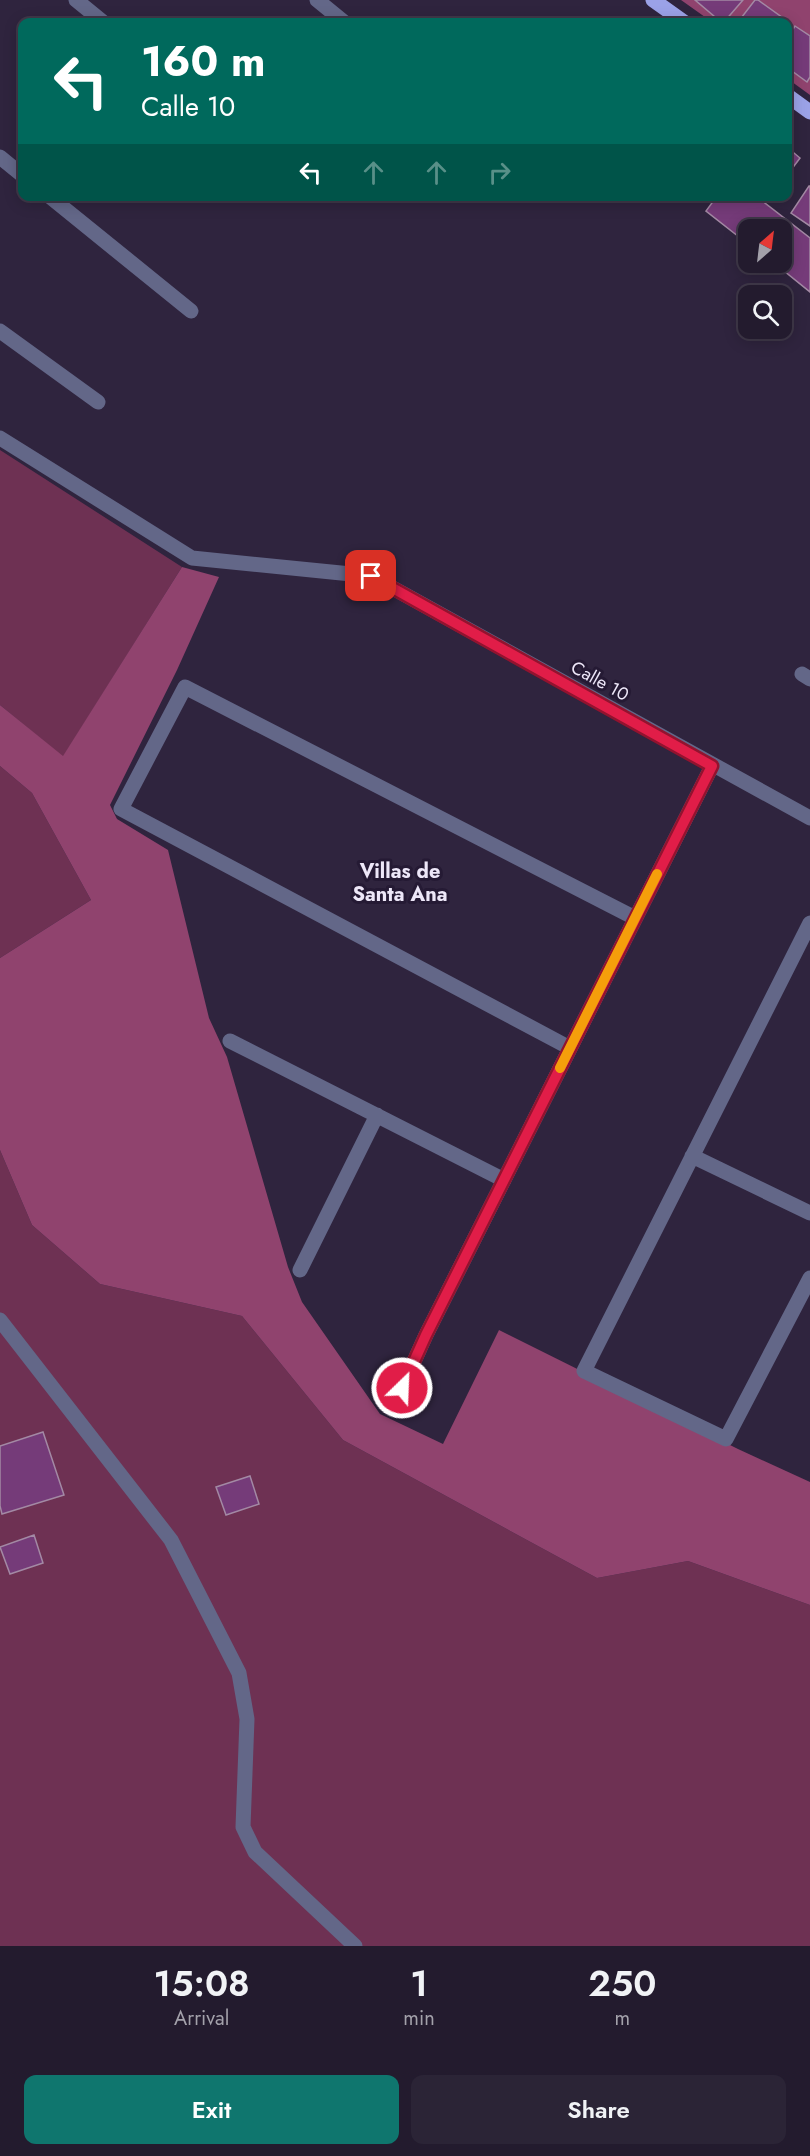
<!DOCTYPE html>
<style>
:root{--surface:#231b2e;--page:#2b2436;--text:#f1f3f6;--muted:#a3a1aa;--line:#40394a;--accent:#0f766e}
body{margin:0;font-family:Jost,sans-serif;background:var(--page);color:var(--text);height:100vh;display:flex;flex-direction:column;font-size:22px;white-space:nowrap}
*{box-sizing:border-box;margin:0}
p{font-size:20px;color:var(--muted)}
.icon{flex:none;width:33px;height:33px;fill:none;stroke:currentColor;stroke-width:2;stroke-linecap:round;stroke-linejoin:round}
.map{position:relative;height:1946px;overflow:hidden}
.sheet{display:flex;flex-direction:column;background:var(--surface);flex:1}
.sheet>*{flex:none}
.hud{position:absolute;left:18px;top:18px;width:774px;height:183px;border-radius:12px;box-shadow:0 3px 15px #0003,0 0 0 2px var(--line);background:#00695c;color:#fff;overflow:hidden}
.needle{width:39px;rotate:28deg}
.fabs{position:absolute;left:738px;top:219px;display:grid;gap:12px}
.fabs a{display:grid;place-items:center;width:54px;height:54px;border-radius:12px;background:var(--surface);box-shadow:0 3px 15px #0003,0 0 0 2px var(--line);font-size:30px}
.pin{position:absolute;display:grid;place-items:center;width:51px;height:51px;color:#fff;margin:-26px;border-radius:12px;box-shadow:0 3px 9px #0006}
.me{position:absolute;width:66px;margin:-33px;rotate:24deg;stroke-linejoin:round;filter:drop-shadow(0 0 4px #0008)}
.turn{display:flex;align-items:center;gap:21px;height:126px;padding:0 24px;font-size:27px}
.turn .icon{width:78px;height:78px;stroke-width:2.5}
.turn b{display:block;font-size:42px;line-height:51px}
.lanes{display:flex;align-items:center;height:57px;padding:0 24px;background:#0003;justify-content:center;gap:30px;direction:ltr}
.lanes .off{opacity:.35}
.eta{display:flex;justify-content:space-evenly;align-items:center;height:102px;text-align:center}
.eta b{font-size:36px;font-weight:600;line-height:42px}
.primary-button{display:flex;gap:12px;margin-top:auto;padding:12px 24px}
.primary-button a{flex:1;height:69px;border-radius:12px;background:var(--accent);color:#fff;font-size:24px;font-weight:600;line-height:69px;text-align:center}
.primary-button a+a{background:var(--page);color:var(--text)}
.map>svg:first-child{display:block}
.green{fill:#6e3153}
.forest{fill:#90436e}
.building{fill:#753b79;stroke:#a389a4;stroke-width:1.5}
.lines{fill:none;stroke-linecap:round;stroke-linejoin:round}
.minor{stroke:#636788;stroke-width:15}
.major{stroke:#9ba2e7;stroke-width:15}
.route-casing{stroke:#92132f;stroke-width:15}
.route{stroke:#e11d48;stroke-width:10}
.slow{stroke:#f59e0b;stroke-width:10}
.labels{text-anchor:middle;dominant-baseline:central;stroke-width:6;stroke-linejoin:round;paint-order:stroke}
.street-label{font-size:18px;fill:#ede7f8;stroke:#251a34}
.neighbourhood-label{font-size:20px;font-weight:bold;fill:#ede7f8;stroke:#251a34}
</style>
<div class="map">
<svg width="810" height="1946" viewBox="0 0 810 1946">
<rect width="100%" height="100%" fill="#2f243e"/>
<path class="green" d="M 0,450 L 182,567 L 63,757 L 0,705 Z
M 0,766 L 32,793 L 91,900 L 0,958 Z
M 0,1150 L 32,1225 L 100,1284 L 242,1316 L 343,1440 L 597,1578 L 688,1561 L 810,1605 L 810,1946 L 0,1946 Z"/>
<path class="forest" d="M 681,0 L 810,0 L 810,95 L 788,79 L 788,22 L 712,22 Z
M 182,567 L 219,577 L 177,670 L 110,805 L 117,819 L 168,850 L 209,1018 L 227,1057 L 288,1267 L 302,1302 L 380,1414 L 443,1444 L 499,1330 L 738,1449 L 810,1482 L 810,1605 L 688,1561 L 597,1578 L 343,1440 L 242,1316 L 100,1284 L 32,1225 L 0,1150 L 0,958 L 91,900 L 32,793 L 0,766 L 0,705 L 63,756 Z"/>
<path class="building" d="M 695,0 L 743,0 L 724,22 L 721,22 Z
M 755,0 L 758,0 L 790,23 L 788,26 L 788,22 L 738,22 Z
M 795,26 L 810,36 L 810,77 L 807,82 L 788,68 L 788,37 Z
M 788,148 L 800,158 L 788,174 Z
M 809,186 L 810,186 L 810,226 L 791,213 Z
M 717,196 L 770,196 L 765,203 L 810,238 L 810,292 L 773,262 L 782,262 L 782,230 L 748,230 L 748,244 L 706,211 Z
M 43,1432 L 64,1495 L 2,1514 L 0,1506 L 0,1446 Z
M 250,1476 L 259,1504 L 226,1515 L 216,1487 Z
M 34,1535 L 43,1563 L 10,1574 L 0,1547 Z"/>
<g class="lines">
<path class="minor" d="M 76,0 L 103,22
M 317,0 L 344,22
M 0,157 L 22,175
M 49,196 L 191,311
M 0,331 L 98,402
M 0,438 L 192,558 L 371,576 L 810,818
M 802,674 L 810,679
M 810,923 L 584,1371 L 726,1439 L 810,1278
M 230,1041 L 504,1180
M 570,1048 L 121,809 L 185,687 L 635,918
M 692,1156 L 810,1213
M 300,1270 L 377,1115
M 0,1320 L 171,1540 L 239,1673 L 247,1719 L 243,1827 L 255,1852 L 355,1946
M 402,1388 L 426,1335 L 712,766"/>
<path class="major" d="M 653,0 L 684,22
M 788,96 L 810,112"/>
</g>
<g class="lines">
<g class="route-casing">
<path id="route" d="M 371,576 L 712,766 L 426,1335 L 402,1388"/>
</g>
<use href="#route" class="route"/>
<path class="slow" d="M 560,1068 L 657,874"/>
</g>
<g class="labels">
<g class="street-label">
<text transform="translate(600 681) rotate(29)">Calle 10</text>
</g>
<g class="neighbourhood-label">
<text x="400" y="871">Villas de<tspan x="400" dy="23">Santa Ana</tspan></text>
</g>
</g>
</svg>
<div class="fabs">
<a><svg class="needle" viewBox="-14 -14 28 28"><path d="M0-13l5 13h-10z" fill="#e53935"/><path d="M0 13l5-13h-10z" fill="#a3a1aa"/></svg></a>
<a><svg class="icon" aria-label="search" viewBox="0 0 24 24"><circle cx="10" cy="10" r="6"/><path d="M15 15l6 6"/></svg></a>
</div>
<div class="pin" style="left:371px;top:576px;background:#d93025"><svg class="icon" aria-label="arrive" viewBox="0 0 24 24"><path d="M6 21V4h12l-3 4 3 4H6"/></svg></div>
<svg class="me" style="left:402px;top:1388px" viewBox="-20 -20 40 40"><circle r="17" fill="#e11d48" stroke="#fff" stroke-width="3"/><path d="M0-11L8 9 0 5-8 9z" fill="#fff"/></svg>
<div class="hud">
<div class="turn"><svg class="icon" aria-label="left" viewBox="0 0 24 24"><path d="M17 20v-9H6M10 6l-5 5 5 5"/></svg><div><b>160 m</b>Calle 10</div></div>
<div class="lanes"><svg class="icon" aria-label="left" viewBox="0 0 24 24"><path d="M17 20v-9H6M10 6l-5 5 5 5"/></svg><svg class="icon off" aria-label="ahead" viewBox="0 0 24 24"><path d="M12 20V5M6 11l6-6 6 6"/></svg><svg class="icon off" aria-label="ahead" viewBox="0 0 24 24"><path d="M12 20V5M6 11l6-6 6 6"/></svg><svg class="icon off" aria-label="right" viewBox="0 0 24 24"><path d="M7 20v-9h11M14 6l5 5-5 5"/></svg></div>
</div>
</div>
<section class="sheet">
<div class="eta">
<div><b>15:08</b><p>Arrival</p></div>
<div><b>1</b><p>min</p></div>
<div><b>250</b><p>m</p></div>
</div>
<div class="primary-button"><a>Exit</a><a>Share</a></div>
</section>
